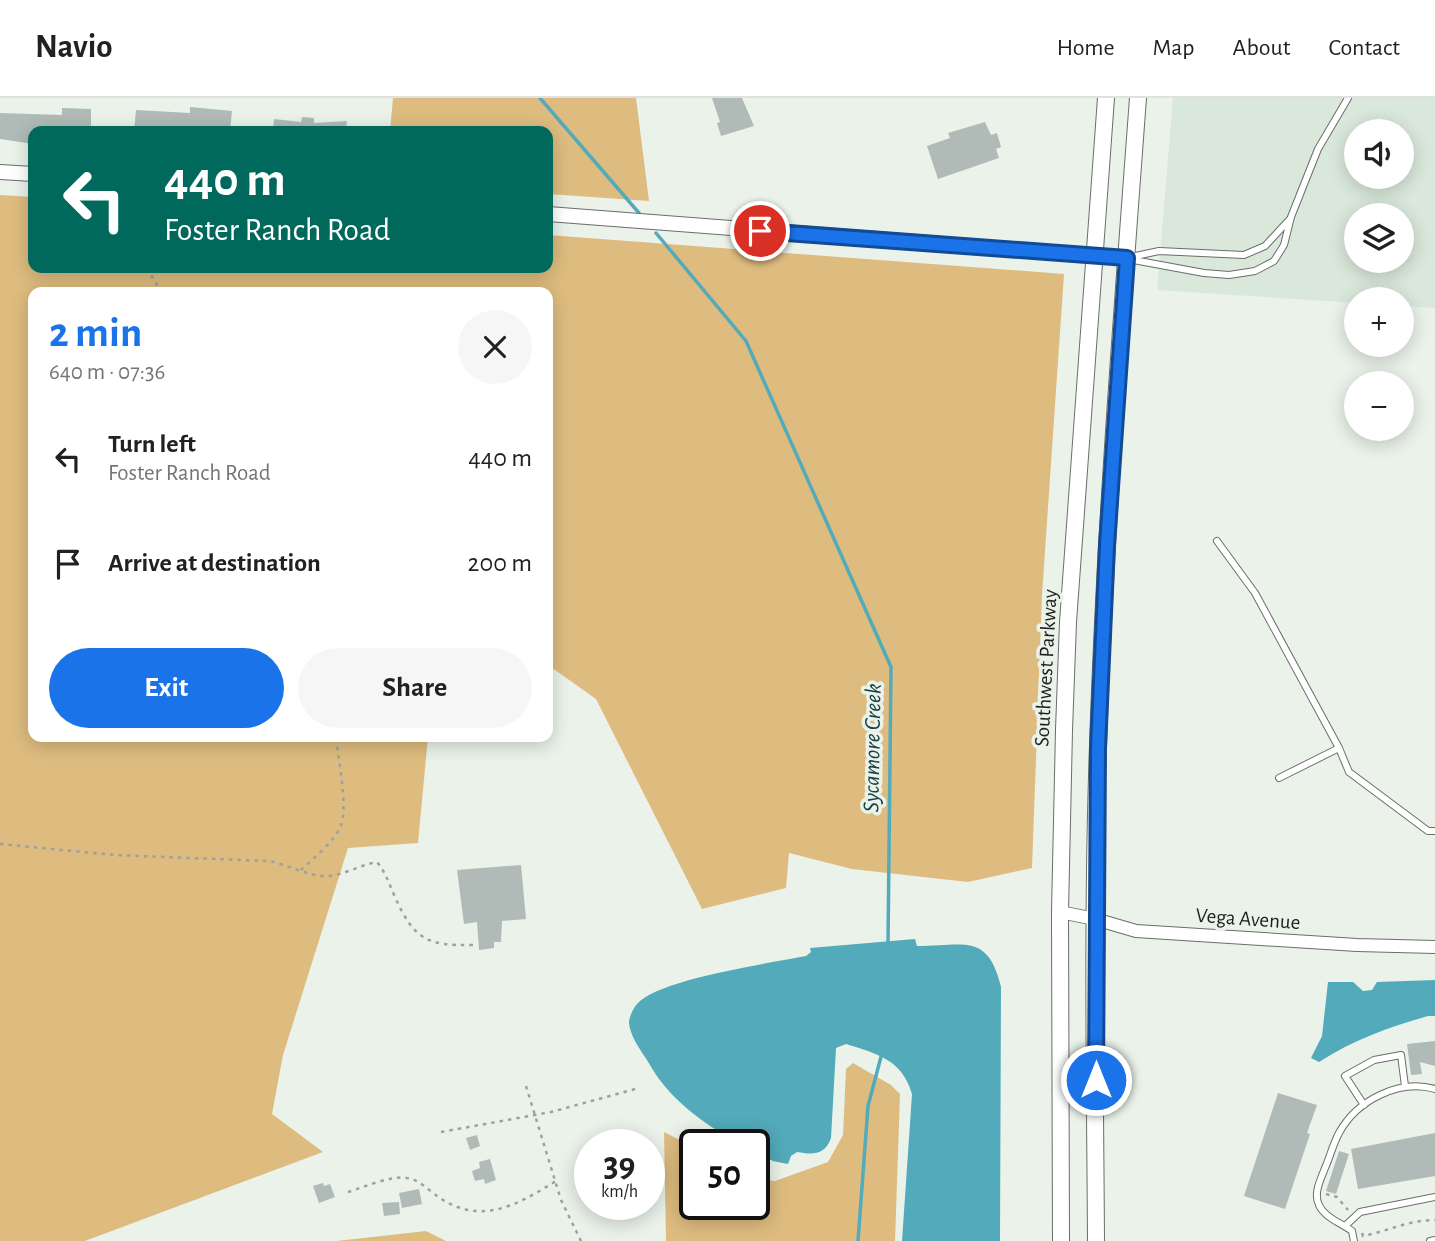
<!DOCTYPE html>
<meta charset="utf-8">
<style>
:root{--surface:#fff;--page:#f6f6f6;--text:#202124;--muted:#757577;--line:#e0e0e0;--accent:#1a73e8}
body{margin:0;font-family:"Alegreya Sans",sans-serif;background:var(--page);color:var(--text);height:100vh;display:flex;flex-direction:column;font-size:26px;white-space:nowrap}
*{box-sizing:border-box;margin:0}
p{font-size:23px;color:var(--muted)}
.icon{flex:none;width:38px;height:38px;fill:none;stroke:currentColor;stroke-width:2;stroke-linecap:round;stroke-linejoin:round}
.map{position:relative;flex:1;overflow:hidden}
.side{position:absolute;left:28px;top:189px;width:525px;height:455px;display:flex;flex-direction:column;background:var(--surface);border-radius:14px;box-shadow:0 4px 18px #0003}
.side>*{flex:none}
.hud{position:absolute;left:28px;top:28px;width:525px;height:147px;border-radius:14px;box-shadow:0 4px 18px #0003;background:#00695c;color:#fff;overflow:hidden}
.buttons{position:absolute;left:1344px;top:21px;display:grid;gap:14px}
.buttons a{display:grid;place-items:center;width:70px;height:70px;border-radius:50%;background:var(--surface);box-shadow:0 4px 18px #0003;font-size:35px}
.speed{position:absolute;left:574px;top:1031px;display:flex;gap:14px;font-size:35px;font-weight:700;text-align:center}
.speed>*{display:grid;place-content:center;width:91px;height:91px;border-radius:50%;background:var(--surface);box-shadow:0 4px 18px #0003;line-height:1}
.speed small{font-size:18px;font-weight:400}
.speed .limit{border:4px solid #111;border-radius:10px;background:#fff;color:#111}
.pin{position:absolute;display:grid;place-items:center;width:60px;height:60px;color:#fff;margin:-30px;border:4px solid #fff;border-radius:50%;box-shadow:0 2px 7px #0007}
.me{position:absolute;width:77px;margin:-38px;rotate:0deg;stroke-linejoin:round;filter:drop-shadow(0 0 5px #0008)}
.turn{display:flex;align-items:center;gap:24px;height:147px;padding:0 21px;font-size:32px}
.turn .icon{width:91px;height:91px;stroke-width:2.5}
.turn b{display:block;font-size:49px;line-height:60px}
.round{display:grid;place-items:center;flex:none;width:74px;height:74px;border-radius:37px;background:var(--page)}
.summary{display:flex;align-items:center;justify-content:space-between;height:119px;padding:0 21px}
h1{font-size:42px;font-weight:700;line-height:52px;color:var(--accent)}
.action{display:flex;gap:14px;margin-top:auto;padding:14px 21px}
.action a{flex:1;height:80px;border-radius:42px;background:var(--accent);color:#fff;font-size:28px;font-weight:700;line-height:80px;text-align:center}
.action a+a{background:var(--page);color:var(--text)}
ul{padding:0;list-style:none}
li{display:flex;align-items:center;gap:21px;height:105px;padding:0 21px}
li div{flex:1}
li b{display:block;font-size:26px}
li em{font-style:normal}
header{display:flex;align-items:center;gap:42px;box-sizing:border-box;height:98px;padding:0 35px;background:var(--surface);border-bottom:2px solid var(--line)}
header strong{font-size:33px}
nav{display:flex;gap:38px;margin-inline-start:auto;font-size:24px}
.map>svg:first-child{display:block}
.built{fill:#dae8db;fill-rule:evenodd}
.forest{fill:#debc7f}
.water{fill:#52aaba}
.lines{fill:none;stroke-linecap:round;stroke-linejoin:round}
.stream{stroke:#52aaba;stroke-width:3.5}
.building{fill:#b0bbb8}
.service-casing{stroke:#686f68;stroke-width:8}
.minor-casing{stroke:#686f68;stroke-width:14}
.tertiary-casing{stroke:#686f68;stroke-width:16}
.secondary-casing{stroke:#686f68;stroke-width:18}
.path{stroke:#9ca29c;stroke-width:2.5;stroke-dasharray:3.5 5;stroke-linecap:butt}
.service{stroke:#fff;stroke-width:6}
.minor{stroke:#fff;stroke-width:12}
.tertiary{stroke:#fff;stroke-width:14}
.secondary{stroke:#fff;stroke-width:16}
.route-casing{stroke:#114b97;stroke-width:18}
.route{stroke:#1a73e8;stroke-width:12}
.labels{text-anchor:middle;dominant-baseline:central;stroke-width:7;stroke-linejoin:round;paint-order:stroke}
.street-label{font-size:21px;fill:#1d201d;stroke:#eaf2ea}
.water-label{font-size:23px;font-style:italic;fill:#174047;stroke:#eaf2ea}
</style>
<header>
<strong>Navio</strong>
<nav><a>Home</a><a>Map</a><a>About</a><a>Contact</a></nav>
</header>
<div class="map">
<svg width="1435" height="1143" viewBox="0 0 1435 1143">
<rect width="100%" height="100%" fill="#eaf2ea"/>
<path class="built" d="M 1173,0 L 1435,0 L 1435,210 L 1402,208 L 1402,201 L 1356,201 L 1356,205 L 1157,192 ZM 1356,33 L 1402,33 L 1402,79 L 1356,79 ZM 1356,117 L 1402,117 L 1402,163 L 1356,163 Z"/>
<path class="forest" d="M 393,0 L 636,0 L 649,103 L 548,96 L 548,33 L 390,33 Z
M 0,97 L 33,99 L 33,170 L 548,170 L 548,137 L 1064,176 L 1042,497 L 1032,770 L 968,784 L 852,771 L 789,755 L 786,790 L 702,811 L 596,601 L 548,567 L 548,194 L 33,194 L 33,639 L 428,639 L 418,745 L 348,750 L 283,957 L 272,1016 L 323,1054 L 85,1143 L 0,1143 Z
M 853,965 L 891,987 L 900,996 L 895,1143 L 666,1143 L 664,1034 L 695,1050 L 695,1106 L 754,1106 L 754,1080 L 775,1083 L 828,1064 L 843,1037 L 846,971 Z
M 426,1133 L 446,1143 L 337,1143 Z"/>
<path class="water" d="M 915,841 L 917,848 C 964,848 988,834 1001,889 L 1000,1143 L 902,1143 L 912,996 C 902,961 877,956 846,946 L 836,950 L 831,1040 C 825,1057 813,1057 797,1054 L 791,1058 L 788,1066 L 773,1063 L 754,1053 L 754,1046 C 727,1046 680,1008 663,986 C 656,978 651,968 645,959 C 639,950 630,937 629,925 C 629,919 633,911 637,906 C 658,881 771,865 806,858 L 811,854 L 810,850 Z
M 1435,882 L 1435,918 L 1428,918 C 1389,929 1353,942 1319,964 L 1311,960 L 1322,938 L 1328,884 L 1353,884 L 1363,893 L 1372,892 L 1377,884 Z"/>
<g class="lines">
<path class="stream" d="M 540,0 L 639,115
M 656,135 L 746,243 L 891,569 L 888,846
M 858,1143 L 868,1008 L 882,955"/>
</g>
<path class="building" d="M 712,0 L 742,0 L 754,28 L 721,38 L 717,25 L 720,24 Z
M 190,9 L 232,13 L 230,33 L 134,33 L 136,12 L 190,15 Z
M 62,10 L 91,11 L 91,33 L 33,33 L 33,46 L 0,41 L 0,15 L 62,17 Z
M 302,19 L 314,20 L 314,25 L 347,23 L 346,33 L 273,33 L 274,21 L 301,24 Z
M 985,24 L 991,37 L 997,35 L 1001,49 L 996,51 L 999,60 L 938,81 L 927,48 L 950,40 L 948,35 Z
M 521,767 L 526,821 L 502,823 L 501,844 L 494,844 L 494,850 L 479,852 L 477,824 L 464,826 L 457,772 Z
M 1435,943 L 1435,968 L 1420,964 L 1422,976 L 1411,977 L 1407,946 Z
M 1278,995 L 1317,1007 L 1307,1035 L 1310,1036 L 1285,1111 L 1244,1098 Z
M 1435,1035 L 1435,1078 L 1358,1091 L 1351,1051 Z
M 477,1037 L 480,1048 L 470,1052 L 466,1040 Z
M 590,1044 L 590,1068 L 578,1057 Z
M 1339,1053 L 1349,1056 L 1336,1096 L 1326,1093 Z
M 490,1061 L 496,1082 L 485,1086 L 484,1081 L 475,1083 L 472,1073 L 480,1070 L 479,1064 Z
M 323,1085 L 324,1088 L 330,1086 L 335,1099 L 319,1105 L 313,1088 Z
M 419,1091 L 422,1106 L 402,1110 L 399,1095 Z
M 399,1104 L 400,1116 L 384,1118 L 382,1105 Z"/>
<g class="lines">
<g class="service-casing">
<path id="service" d="M 1131,159 L 1159,153 L 1244,157 L 1265,148 L 1290,121
M 1128,161 L 1204,175 L 1229,177 L 1255,173 L 1274,163 L 1284,147 L 1291,119 L 1318,51 L 1348,0
M 1217,443 L 1255,495 L 1339,650 L 1349,674 L 1428,733 L 1435,733
M 1279,680 L 1339,650
M 1364,1007 L 1345,978 L 1374,962 L 1401,957 L 1405,988
M 1345,1128 L 1360,1114 L 1435,1099
M 1354,1143 L 1352,1133 C 1341,1125 1324,1119 1319,1107 C 1313,1095 1321,1081 1325,1070 C 1330,1059 1333,1046 1339,1035 C 1357,1002 1399,981 1435,991
M 1430,1143 L 1435,1142"/>
</g>
<g class="minor-casing">
<path id="minor" d="M 1060,814 L 1095,821 L 1136,833 L 1357,847 L 1435,849"/>
</g>
<g class="tertiary-casing">
<path id="tertiary" d="M 0,74 L 33,76
M 548,116 L 1127,160"/>
</g>
<g class="secondary-casing">
<path id="secondary" d="M 1061,1143 L 1060,814 L 1064,632 L 1068,524 L 1106,0
M 1096,1143 C 1095,978 1092,813 1098,648 C 1105,432 1122,216 1138,0"/>
</g>
<path class="path" d="M 147,170 L 161,194
M 0,746 L 115,757 L 268,763 C 287,766 308,779 328,778 C 344,777 360,767 377,764 C 386,775 389,786 395,799 C 414,842 428,848 473,847
M 301,772 C 314,759 335,744 341,727 C 348,708 338,660 336,639
M 526,988 L 561,1102 L 581,1143
M 441,1034 L 551,1014 L 639,990
M 348,1094 C 364,1089 392,1077 407,1080 C 419,1081 429,1093 440,1100 C 482,1128 519,1106 556,1083
M 1326,1096 L 1337,1099 L 1348,1112
M 1362,1135 L 1363,1138 C 1388,1133 1409,1122 1435,1122"/>
<use href="#service" class="service"/>
<use href="#minor" class="minor"/>
<use href="#tertiary" class="tertiary"/>
<use href="#secondary" class="secondary"/>
</g>
<g class="lines">
<g class="route-casing">
<path id="route" d="M 760,133 L 1127,160 L 1107,447 L 1098,650 L 1096,982"/>
</g>
<use href="#route" class="route"/>
</g>
<g class="labels">
<g class="street-label">
<text transform="translate(1046 570) rotate(-87)">Southwest Parkway</text>
<text transform="translate(1248 821) rotate(4)">Vega Avenue</text>
</g>
<g class="water-label">
<text transform="translate(873 650) rotate(-89)">Sycamore Creek</text>
</g>
</g>
</svg>
<div class="buttons">
<a><svg class="icon" aria-label="sound" viewBox="0 0 24 24"><path d="M4 9h4l5-4v14l-5-4H4zM17 9q2 3 0 6"/></svg></a>
<a><svg class="icon" aria-label="layers" viewBox="0 0 24 24"><path d="M12 4l9 5-9 5-9-5zM3 14l9 5 9-5"/></svg></a>
<a>+</a>
<a>−</a>
</div>
<div class="speed"><div>39<small>km/h</small></div><div class="limit">50</div></div>
<div class="pin" style="left:760px;top:133px;background:#d93025"><svg class="icon" aria-label="arrive" viewBox="0 0 24 24"><path d="M6 21V4h12l-3 4 3 4H6"/></svg></div>
<svg class="me" style="left:1096px;top:982px" viewBox="-20 -20 40 40"><circle r="17" fill="#1a73e8" stroke="#fff" stroke-width="3"/><path d="M0-11L8 9 0 5-8 9z" fill="#fff"/></svg>
<div class="hud">
<div class="turn"><svg class="icon" aria-label="left" viewBox="0 0 24 24"><path d="M17 20v-9H6M10 6l-5 5 5 5"/></svg><div><b>440 m</b>Foster Ranch Road</div></div>
</div>
<section class="side">
<div class="summary"><div><h1>2 min</h1><p>640 m · 07:36</p></div><a class="round"><svg class="icon" aria-label="close" viewBox="0 0 24 24"><path d="M6 6l12 12M18 6L6 18"/></svg></a></div>
<ul>
<li><svg class="icon" aria-label="left" viewBox="0 0 24 24"><path d="M17 20v-9H6M10 6l-5 5 5 5"/></svg><div><b>Turn left</b><p>Foster Ranch Road</p></div><em>440 m</em></li>
<li><svg class="icon" aria-label="arrive" viewBox="0 0 24 24"><path d="M6 21V4h12l-3 4 3 4H6"/></svg><div><b>Arrive at destination</b></div><em>200 m</em></li>
</ul>
<div class="action"><a>Exit</a><a>Share</a></div>
</section>
</div>
